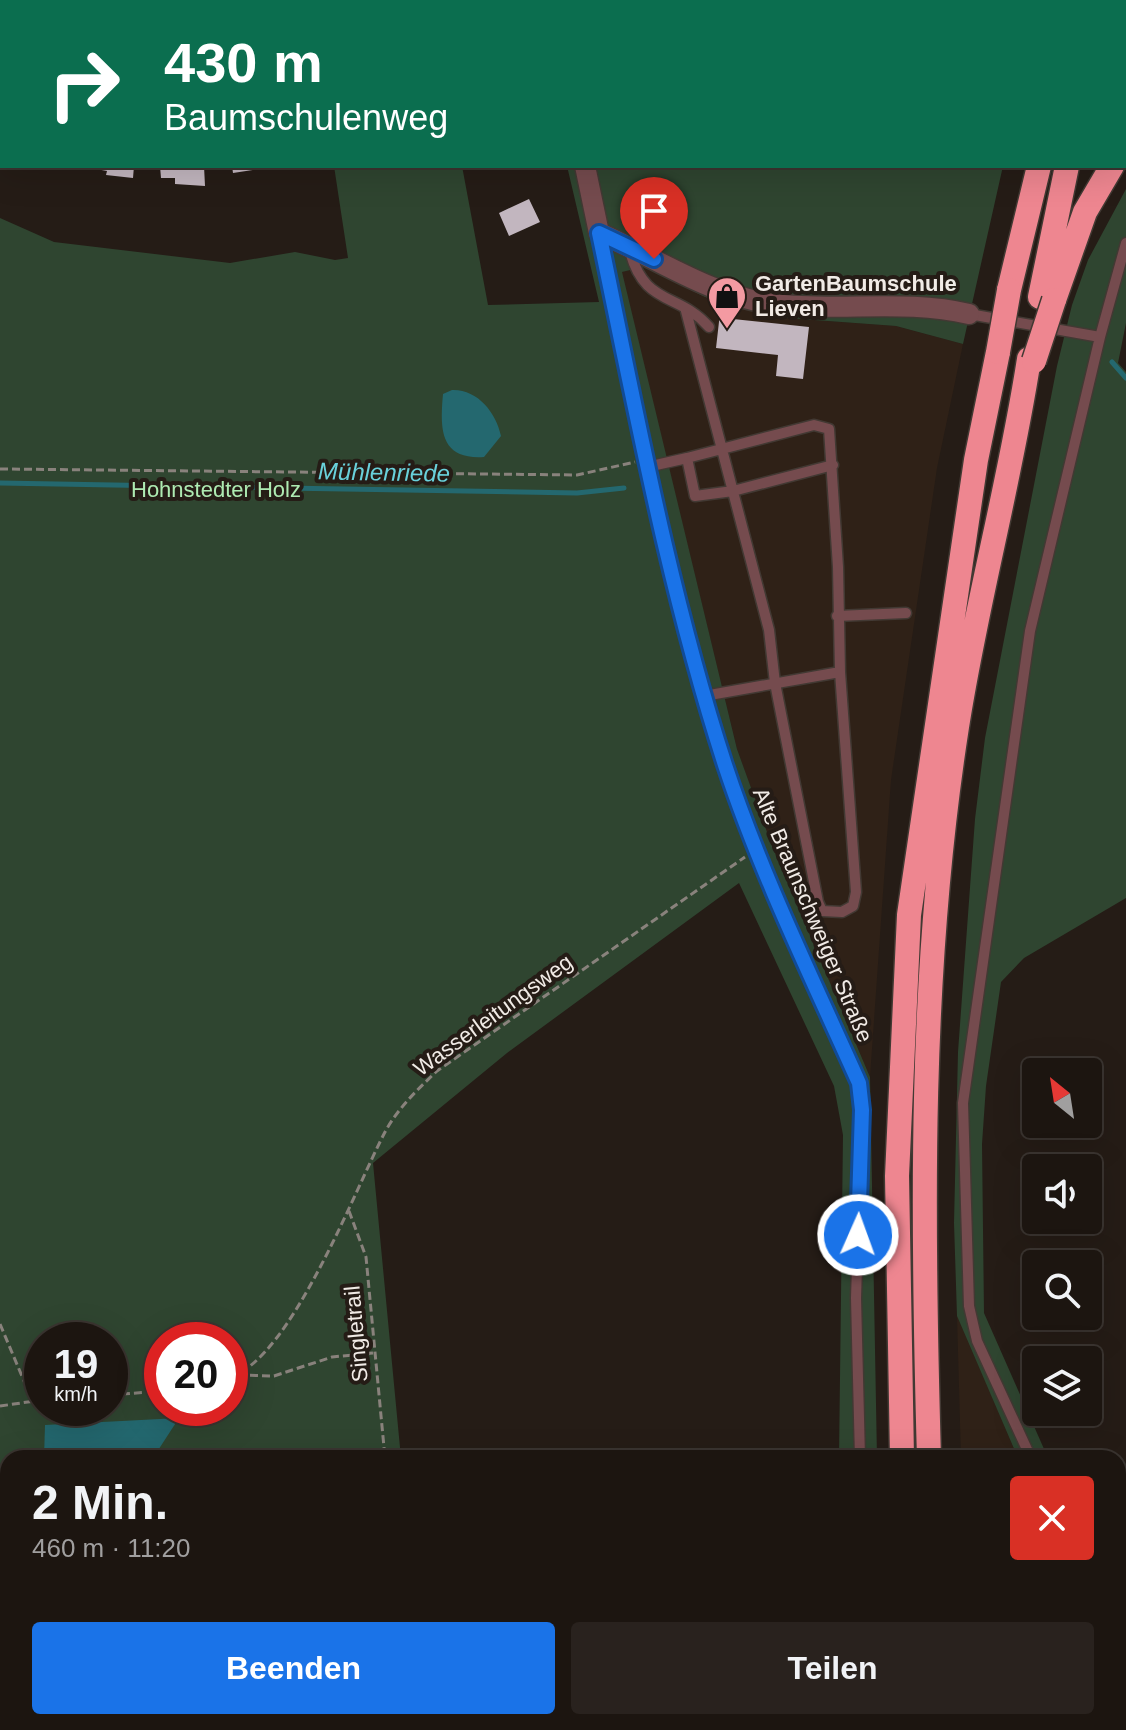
<!DOCTYPE html>
<html lang="de">
<meta charset="utf-8">
<style>
:root{--surface:#1c1510;--page:#29221e;--text:#f1f3f6;--muted:#a09f9f;--line:#3a3430;--accent:#1a73e8}
body{margin:0;font-family:Arial,sans-serif;background:var(--page);color:var(--text);height:100vh;display:flex;flex-direction:column;font-size:30px;white-space:nowrap}
*{box-sizing:border-box;margin:0}
p{font-size:26px;color:var(--muted)}
.icon{flex:none;width:44px;height:44px;fill:none;stroke:currentColor;stroke-width:2;stroke-linecap:round;stroke-linejoin:round}
.map{position:relative;flex:1;overflow:hidden}
.panel{position:absolute;left:0px;top:1450px;width:1126px;height:280px;display:flex;flex-direction:column;background:var(--surface);border-radius:24px 24px 0 0;box-shadow:0 8px 32px #0002,0 0 0 2px var(--line)}
.panel>*{flex:none}
.top-card{position:absolute;left:0px;top:0px;width:1126px;height:168px;box-shadow:0 8px 32px #0002,0 0 0 2px var(--line);background:#0b6e4f;color:#fff;overflow:hidden}
.needle{width:52px;rotate:330deg}
.buttons{position:absolute;left:1022px;top:1058px;display:grid;gap:16px}
.buttons a{display:grid;place-items:center;width:80px;height:80px;border-radius:8px;background:var(--surface);box-shadow:0 8px 32px #0002,0 0 0 2px var(--line);font-size:40px}
.speed{position:absolute;left:24px;top:1322px;display:flex;gap:16px;font-size:40px;font-weight:700;text-align:center}
.speed>*{display:grid;place-content:center;width:104px;height:104px;border-radius:50%;background:var(--surface);box-shadow:0 8px 32px #0002,0 0 0 2px var(--line);line-height:1}
.speed small{font-size:20px;font-weight:400}
.speed .limit{border:12px solid #d22;background:#fff;color:#111}
.pin{position:absolute;display:grid;place-items:center;width:68px;height:68px;color:#fff;margin:-82px -34px;border-radius:50% 50% 50% 0;rotate:-45deg;box-shadow:0 0 8px #0007}
.pin .icon{rotate:45deg}
.me{position:absolute;width:88px;margin:-44px;rotate:2deg;stroke-linejoin:round;filter:drop-shadow(0 0 6px #0008)}
.turn{display:flex;align-items:center;gap:28px;height:168px;padding:0 32px;font-size:36px}
.turn .icon{width:104px;height:104px;stroke-width:2.5}
.turn b{display:block;font-size:56px;line-height:68px}
.round{display:grid;place-items:center;flex:none;width:84px;height:84px;border-radius:8px;background:var(--page)}
.overview{display:flex;align-items:center;justify-content:space-between;height:136px;padding:0 32px}
h1{font-size:48px;font-weight:700;line-height:60px}
.cta{display:flex;gap:16px;margin-top:auto;padding:16px 32px}
.cta a{flex:1;height:92px;border-radius:8px;background:var(--accent);color:#fff;font-size:32px;font-weight:700;line-height:92px;text-align:center}
.cta a+a{background:var(--page);color:var(--text)}
.map>svg:first-child{display:block}
.built{fill:#2f2117}
.green{fill:#2f4530;fill-rule:evenodd}
.water{fill:#24686f}
.lines{fill:none;stroke-linecap:round;stroke-linejoin:round}
.stream{stroke:#24686f;stroke-width:5}
.building{fill:#c2b6bf}
.service-casing{stroke:#423933;stroke-width:13}
.minor-casing{stroke:#423933;stroke-width:23}
.motorway-casing{stroke:#423933;stroke-width:27}
.path{stroke:#89827c;stroke-width:3;stroke-dasharray:8 4;stroke-linecap:butt}
.service{stroke:#754b4e;stroke-width:10}
.minor{stroke:#754b4e;stroke-width:20}
.motorway{stroke:#ee8690;stroke-width:24}
.motorway-bridge-casing{stroke:#423933;stroke-width:27;stroke-linecap:butt}
.motorway-bridge{stroke:#ee8690;stroke-width:24}
.route-casing{stroke:#114b97;stroke-width:20}
.route{stroke:#1a73e8;stroke-width:14}
.labels{text-anchor:middle;dominant-baseline:central;stroke-width:8;stroke-linejoin:round;paint-order:stroke}
.poi-label{font-size:22px;font-weight:bold;fill:#f1ebe6;stroke:#251c16;text-anchor:start}
.park-label{font-size:22px;fill:#aeeab2;stroke:#251c16}
.street-label{font-size:22px;fill:#f1ebe6;stroke:#251c16}
.water-label{font-size:24px;font-style:italic;fill:#69d1db;stroke:#251c16}
</style>
<div class="map">
<svg width="1126" height="1730" viewBox="0 0 1126 1730">
<rect width="100%" height="100%" fill="#251c16"/>
<path class="built" d="M 643,267 L 705,297 L 773,317 L 896,326 L 963,344 L 937,468 L 891,780 L 870,1077 L 771,846 L 737,749 L 621,272 Z
M 957,1316 L 978,1364 L 1018,1458 L 961,1458 Z
M 1118,1693 L 1126,1712 L 1126,1730 L 982,1730 L 981,1722 L 1118,1722 Z"/>
<path class="green" d="M 570,0 L 1011,0 L 1012,2 L 570,2 Z
M 334,166 L 462,166 L 488,305 L 599,302 L 567,166 L 1003,166 L 963,344 L 896,326 L 773,317 L 705,297 L 643,267 L 622,272 L 737,749 L 772,846 L 870,1077 L 877,1458 L 839,1458 L 843,1135 L 834,1086 L 739,883 L 507,1053 L 373,1163 L 401,1458 L 8,1458 L 8,1722 L 562,1722 L 568,1730 L 0,1730 L 0,218 L 54,242 L 230,263 L 295,252 L 335,260 L 348,258 ZM 42,1340 L 110,1340 L 110,1408 L 42,1408 ZM 162,1340 L 230,1340 L 230,1408 L 162,1408 Z
M 1126,189 L 1126,323 L 1118,363 L 1126,372 L 1126,898 L 1024,958 L 1001,982 L 986,1086 L 982,1144 L 984,1313 L 1048,1458 L 1018,1458 L 957,1316 L 954,1223 L 958,1052 L 975,819 L 985,738 L 1057,366 L 1072,305 L 1088,260 Z
M 1118,1613 L 1126,1630 L 1126,1712 L 1118,1693 Z"/>
<path class="water" d="M 452,390 C 477,389 496,412 501,436 L 484,457 C 439,460 440,428 443,394 Z
M 179,1418 L 153,1458 L 44,1458 L 45,1425 Z"/>
<g class="lines">
<path class="stream" d="M 1112,362 L 1126,378
M 0,483 L 577,493 L 624,488"/>
</g>
<path class="building" d="M 96,166 L 134,166 L 133,178 L 106,175 L 107,171 L 96,169 Z
M 160,166 L 204,166 L 205,186 L 175,184 L 175,178 L 161,178 Z
M 232,166 L 267,166 L 267,168 L 233,173 Z
M 529,199 L 540,222 L 509,236 L 499,213 Z
M 720,313 L 734,314 L 733,319 L 809,327 L 803,379 L 776,376 L 778,355 L 716,348 Z"/>
<g class="lines">
<g class="service-casing">
<path id="service" d="M 599,235 C 636,412 668,593 725,765 C 762,874 812,978 859,1083 L 862,1110 L 856,1298 L 860,1458
M 629,248 C 644,308 678,291 709,327
M 686,311 L 769,630 L 775,683 L 818,902 L 822,911 L 842,912 L 853,906 L 856,892 L 840,672 L 838,567 L 829,429 L 814,425 L 687,458
M 969,314 L 1100,337
M 647,467 L 687,458 L 695,496 L 733,491 L 833,465
M 837,616 L 906,613
M 704,696 L 840,672
M 1031,1458 L 977,1341 L 969,1306 L 963,1103 L 1030,631 L 1100,337 L 1126,243
M 1118,1649 L 1126,1666
M 870,1722 L 870,1730"/>
</g>
<g class="minor-casing">
<path id="minor" d="M 549,0 L 550,2
M 585,166 L 599,233 C 657,258 710,296 774,304 C 838,312 905,299 969,314"/>
</g>
<g class="motorway-casing">
<path id="motorway" d="M 1033,0 L 1034,2
M 1072,2 L 1072,0
M 1098,2 L 1099,0
M 1124,146 L 1126,144
M 1009,290 L 1039,166
M 1040,297 L 1067,166
M 1054,300 L 1085,212 L 1112,166
M 902,1458 L 897,1176 L 909,915 L 976,460 L 998,352
M 929,1458 C 922,1215 919,969 957,727 C 976,604 1010,483 1029,359
M 914,1722 L 915,1730
M 941,1722 L 941,1730"/>
</g>
<path class="path" d="M 0,108 L 2,107
M 0,469 L 577,475 L 635,462
M 349,1211 L 366,1257 L 385,1458
M 0,1324 L 32,1400
M 238,1375 L 274,1376 L 332,1357 L 373,1353
M 230,1377 C 291,1359 356,1187 385,1132 C 398,1108 418,1089 437,1071 L 745,857
M 110,1395 L 162,1391
M 0,1406 L 42,1400
M 484,1722 L 490,1730
M 346,1730 L 350,1722"/>
<use href="#service" class="service"/>
<use href="#minor" class="minor"/>
<use href="#motorway" class="motorway"/>
<g class="motorway-bridge-casing">
<path id="motorway-bridge" d="M 998,352 L 1009,290
M 1034,361 L 1054,300"/>
</g>
<use href="#motorway-bridge" class="motorway-bridge"/>
</g>
<g class="lines">
<g class="route-casing">
<path id="route" d="M 654,259 L 599,233 C 636,411 669,592 725,765 C 761,874 812,978 859,1083 L 862,1110 L 858,1235"/>
</g>
<use href="#route" class="route"/>
</g>
<defs>
<g id="shop-pin" transform="scale(2)"><path d="M0 17L-7.5 6A9.5 9.5 0 1 1 7.5 6Z" fill="#f49aa2" stroke="#251c16"/><path d="M-5-2.5h2.3a2.7 3.5 0 0 1 5.4 0H5L5.5 6h-11ZM-1.5-2.5h3a1.5 2.3 0 0 0-3 0Z" fill="#111"/></g>
</defs>
<g fill-rule="evenodd">
<use href="#shop-pin" x="727" y="296"/>
</g>
<g class="labels">
<g class="poi-label">
<text x="755" y="283">GartenBaumschule<tspan x="755" dy="25">Lieven</tspan></text>
</g>
<g class="park-label">
<text x="216" y="489">Hohnstedter Holz</text>
</g>
<g class="street-label">
<text transform="translate(813 915) rotate(67)">Alte Braunschweiger Straße</text>
<text transform="translate(493 1015) rotate(-36)">Wasserleitungsweg</text>
<text transform="translate(356 1334) rotate(-95)">Singletrail</text>
</g>
<g class="water-label">
<text transform="translate(384 472) rotate(1)">Mühlenriede</text>
</g>
</g>
</svg>
<div class="buttons">
<a><svg class="needle" viewBox="-14 -14 28 28"><path d="M0-13l5 13h-10z" fill="#e53935"/><path d="M0 13l5-13h-10z" fill="#a09f9f"/></svg></a>
<a><svg class="icon" aria-label="sound" viewBox="0 0 24 24"><path d="M4 9h4l5-4v14l-5-4H4zM17 9q2 3 0 6"/></svg></a>
<a><svg class="icon" aria-label="search" viewBox="0 0 24 24"><circle cx="10" cy="10" r="6"/><path d="M15 15l6 6"/></svg></a>
<a><svg class="icon" aria-label="layers" viewBox="0 0 24 24"><path d="M12 4l9 5-9 5-9-5zM3 14l9 5 9-5"/></svg></a>
</div>
<div class="speed"><div>19<small>km/h</small></div><div class="limit">20</div></div>
<div class="pin" style="left:654px;top:259px;background:#d93025"><svg class="icon" aria-label="arrive" viewBox="0 0 24 24"><path d="M6 21V4h12l-3 4 3 4H6"/></svg></div>
<svg class="me" style="left:858px;top:1235px" viewBox="-20 -20 40 40"><circle r="17" fill="#1a73e8" stroke="#fff" stroke-width="3"/><path d="M0-11L8 9 0 5-8 9z" fill="#fff"/></svg>
<div class="top-card">
<div class="turn"><svg class="icon" aria-label="right" viewBox="0 0 24 24"><path d="M7 20v-9h11M14 6l5 5-5 5"/></svg><div><b>430 m</b>Baumschulenweg</div></div>
</div>
<section class="panel">
<div class="overview"><div><h1>2 Min.</h1><p>460 m · 11:20</p></div><a class="round" style="background:#d93025;color:#fff"><svg class="icon" aria-label="close" viewBox="0 0 24 24"><path d="M6 6l12 12M18 6L6 18"/></svg></a></div>
<div class="cta"><a>Beenden</a><a>Teilen</a></div>
</section>
</div>
